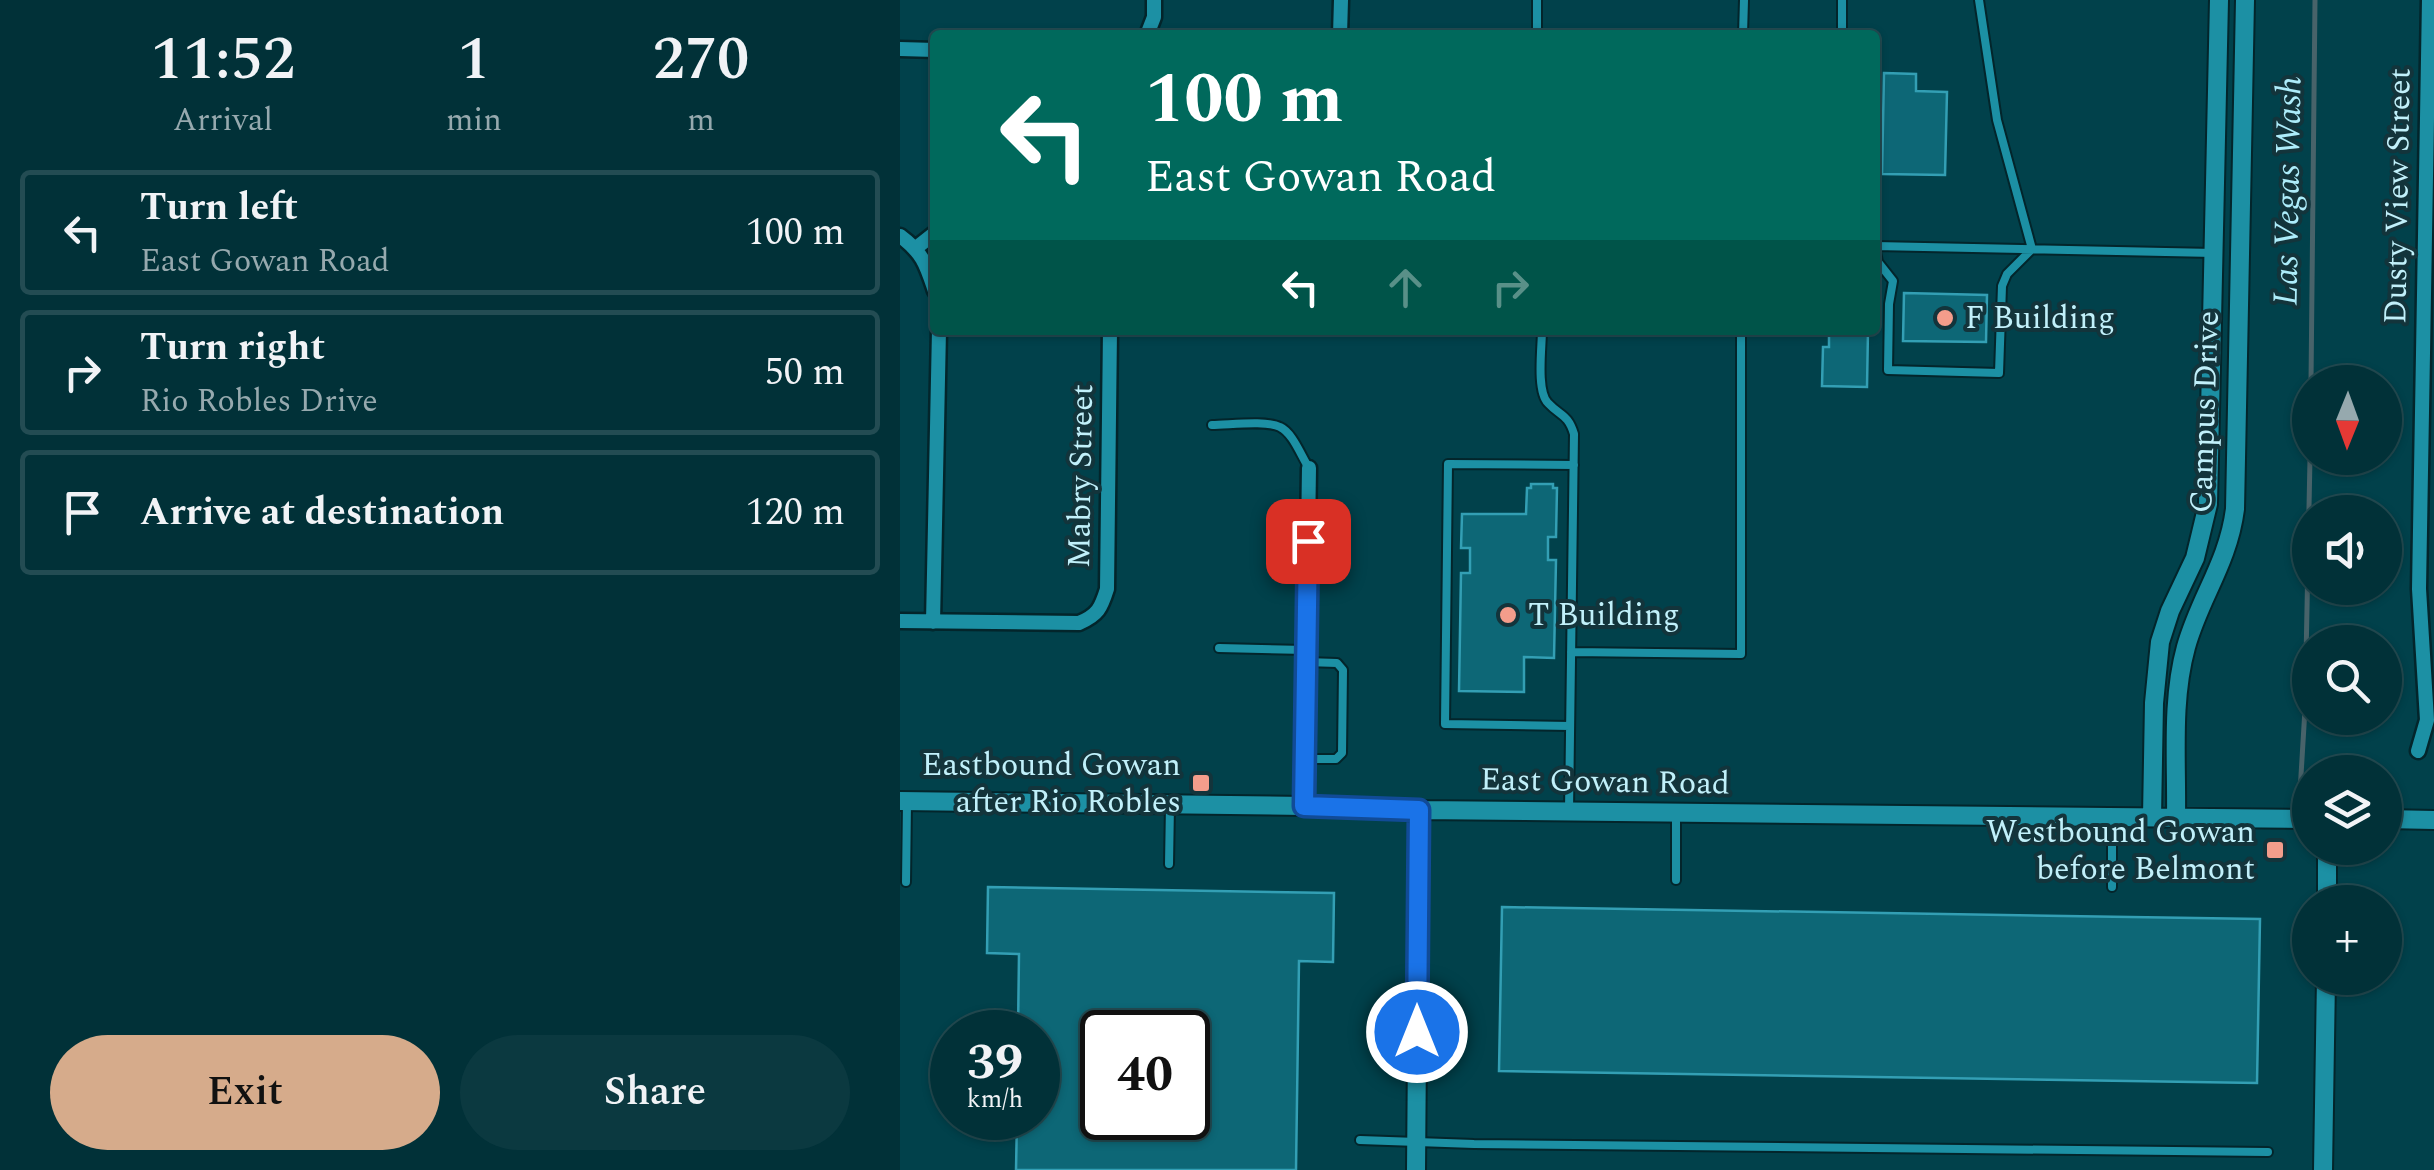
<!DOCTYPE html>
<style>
:root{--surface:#013138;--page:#0b3940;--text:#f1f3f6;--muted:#96a9ae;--line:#234c53;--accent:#d6ab8b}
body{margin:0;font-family:Spectral,serif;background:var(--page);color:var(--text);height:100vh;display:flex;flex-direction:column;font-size:38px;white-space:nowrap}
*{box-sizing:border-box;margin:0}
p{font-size:32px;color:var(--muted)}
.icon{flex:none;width:55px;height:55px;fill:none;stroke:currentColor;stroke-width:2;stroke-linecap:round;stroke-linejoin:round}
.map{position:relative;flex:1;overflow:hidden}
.side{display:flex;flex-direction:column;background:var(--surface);width:900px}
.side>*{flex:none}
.hud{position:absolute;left:30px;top:30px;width:950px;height:305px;border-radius:10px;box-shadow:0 2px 8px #0004,0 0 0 2px var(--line);background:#00695c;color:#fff;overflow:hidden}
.needle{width:65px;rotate:181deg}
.buttons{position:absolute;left:1392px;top:365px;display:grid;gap:20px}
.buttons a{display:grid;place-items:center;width:110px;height:110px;border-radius:50%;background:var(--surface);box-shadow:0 2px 8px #0004,0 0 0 2px var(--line);font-size:50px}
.speed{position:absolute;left:30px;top:1010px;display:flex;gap:20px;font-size:50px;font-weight:700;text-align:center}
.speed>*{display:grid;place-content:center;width:130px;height:130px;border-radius:50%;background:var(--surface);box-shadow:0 2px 8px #0004,0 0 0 2px var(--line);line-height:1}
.speed small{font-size:25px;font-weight:400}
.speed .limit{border:5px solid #111;border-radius:15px;background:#fff;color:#111}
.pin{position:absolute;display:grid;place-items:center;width:85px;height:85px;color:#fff;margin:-42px;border-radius:20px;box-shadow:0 5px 15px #0006}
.me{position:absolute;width:110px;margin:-55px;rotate:0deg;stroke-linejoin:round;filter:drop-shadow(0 0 8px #0008)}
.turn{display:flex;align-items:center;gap:35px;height:210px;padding:0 50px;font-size:45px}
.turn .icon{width:130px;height:130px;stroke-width:2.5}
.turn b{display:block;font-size:70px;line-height:85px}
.lanes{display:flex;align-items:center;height:95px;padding:0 50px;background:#0003;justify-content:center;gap:50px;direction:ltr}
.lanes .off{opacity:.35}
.eta{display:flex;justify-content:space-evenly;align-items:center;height:170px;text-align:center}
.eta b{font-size:60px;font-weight:600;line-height:70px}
.button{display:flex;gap:20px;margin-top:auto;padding:20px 50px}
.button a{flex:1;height:115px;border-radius:60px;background:var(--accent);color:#111;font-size:40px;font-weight:600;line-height:115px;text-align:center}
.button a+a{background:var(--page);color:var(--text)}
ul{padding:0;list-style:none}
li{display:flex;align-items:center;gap:30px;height:125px;margin:0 20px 15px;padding:0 30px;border:5px solid var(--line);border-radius:10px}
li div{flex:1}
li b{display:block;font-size:38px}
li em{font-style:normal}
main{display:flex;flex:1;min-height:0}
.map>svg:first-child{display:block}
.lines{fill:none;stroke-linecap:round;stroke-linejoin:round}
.stream{stroke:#48636a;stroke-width:5}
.building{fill:#0d6776;stroke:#339fb4;stroke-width:2.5;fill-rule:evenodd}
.service-casing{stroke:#03252b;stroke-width:12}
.minor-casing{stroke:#03252b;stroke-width:19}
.tertiary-casing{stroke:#03252b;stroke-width:22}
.service{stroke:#1c90a4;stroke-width:8}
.minor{stroke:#1c90a4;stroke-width:14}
.tertiary{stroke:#1c90a4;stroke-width:18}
.route-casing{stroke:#114b97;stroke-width:25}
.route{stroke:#1a73e8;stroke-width:18}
.poi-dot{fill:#f49d8b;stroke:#13343b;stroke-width:4}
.labels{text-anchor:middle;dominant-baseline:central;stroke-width:8;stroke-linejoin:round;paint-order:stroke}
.street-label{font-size:32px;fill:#c1f0fa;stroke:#13343b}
.poi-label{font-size:32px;fill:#c1f0fa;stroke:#13343b;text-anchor:start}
.water-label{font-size:35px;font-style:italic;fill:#adecfa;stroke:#13343b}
</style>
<main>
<section class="side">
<div class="eta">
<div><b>11:52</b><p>Arrival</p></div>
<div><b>1</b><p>min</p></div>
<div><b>270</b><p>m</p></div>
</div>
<ul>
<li><svg class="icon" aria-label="left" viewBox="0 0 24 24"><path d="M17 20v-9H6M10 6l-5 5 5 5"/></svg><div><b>Turn left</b><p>East Gowan Road</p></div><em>100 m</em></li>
<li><svg class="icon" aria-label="right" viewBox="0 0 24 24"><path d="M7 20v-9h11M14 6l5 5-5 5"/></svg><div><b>Turn right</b><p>Rio Robles Drive</p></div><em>50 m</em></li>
<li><svg class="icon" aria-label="arrive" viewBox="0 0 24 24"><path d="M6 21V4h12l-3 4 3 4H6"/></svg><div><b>Arrive at destination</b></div><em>120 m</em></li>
</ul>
<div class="button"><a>Exit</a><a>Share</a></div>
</section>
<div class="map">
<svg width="1534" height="1170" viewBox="0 0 1534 1170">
<rect width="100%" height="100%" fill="#01414b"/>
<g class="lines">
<path class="stream" d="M 1411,382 L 1415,0
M 1400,792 L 1405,709 L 1410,458"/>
</g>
<path class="building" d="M 984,73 L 1016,74 L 1016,91 L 1047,92 L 1045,175 L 982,174 Z
M 1004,293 L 1087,295 L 1086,342 L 1003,341 Z
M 929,330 L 968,330 L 967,387 L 922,386 L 923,347 L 929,347 Z
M 631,484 L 653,484 L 653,488 L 657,488 L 656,537 L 648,537 L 648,560 L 656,560 L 654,658 L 624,657 L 624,692 L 559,691 L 561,573 L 570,573 L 570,548 L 561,548 L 562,514 L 626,514 L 627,488 L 631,488 Z
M 88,887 L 434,893 L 433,962 L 399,961 L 396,1170 L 116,1170 L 117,1118 L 138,1118 L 138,1032 L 118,1032 L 119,954 L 87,953 ZM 202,1032 L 288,1032 L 288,1118 L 202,1118 Z
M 602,907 L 1360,919 L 1357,1083 L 599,1071 Z"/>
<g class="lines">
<g class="service-casing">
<path id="service" d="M 637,0 L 637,35
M 942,0 L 942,35
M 843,35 L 844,0
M 975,246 L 1314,253
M 975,247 L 978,262 L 993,281 L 989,304 L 988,370 L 1099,373 L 1102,286 L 1107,274 L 1132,249 L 1097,120 L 1079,0
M 642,330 C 642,347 636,391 648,403 C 660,416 668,414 674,434 L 669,811
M 312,425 C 329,425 366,420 380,427 C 393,433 401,456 409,468
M 319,648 L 406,650
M 671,652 L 841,654 L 841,330
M 670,726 L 545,724 L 548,464 L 674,465
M 405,759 L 436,759 L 442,753 L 443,670 L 437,663 L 406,662
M 269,864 L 270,805
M 776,880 L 776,814
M 6,882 L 7,802
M 1212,887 L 1212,816
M 460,1140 L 574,1144 L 1368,1152"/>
</g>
<g class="minor-casing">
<path id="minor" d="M 247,35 L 254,17 L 254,0
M 440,35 L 441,0
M 0,49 L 35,50
M 0,236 C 23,253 26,264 35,291
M 16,248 L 35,233
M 0,621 L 179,623 C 198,615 201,608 207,589 L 210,330
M 33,622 L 39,330
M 1518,751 L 1527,720 L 1519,589 L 1529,0
M 404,806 L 409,468"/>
</g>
<g class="tertiary-casing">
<path id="tertiary" d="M 0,801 L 404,806 L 519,810 L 1410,819
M 1252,817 L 1254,703 L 1260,642 L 1270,611 L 1295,558 L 1308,504 L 1319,0
M 1276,817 C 1277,761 1271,701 1286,647 C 1300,597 1328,563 1335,509 L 1345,0
M 1485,819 L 1534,820
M 1427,902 L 1427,848
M 516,1170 L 519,810
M 1423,1170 L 1426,978"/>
</g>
<use href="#service" class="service"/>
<use href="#minor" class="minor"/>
<use href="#tertiary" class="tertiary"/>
</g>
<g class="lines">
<g class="route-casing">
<path id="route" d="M 408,541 L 404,806 L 519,810 L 517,1032"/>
</g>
<use href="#route" class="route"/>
</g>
<g class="poi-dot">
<circle cx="1045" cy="318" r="10"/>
<circle cx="608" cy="615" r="10"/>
<rect x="291" y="773" width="20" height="20" rx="5"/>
<rect x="1365" y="840" width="20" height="20" rx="5"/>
</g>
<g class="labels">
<g class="street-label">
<text transform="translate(1498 196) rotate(-89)">Dusty View Street</text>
<text transform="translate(1305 412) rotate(-88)">Campus Drive</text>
<text transform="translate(181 476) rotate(-89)">Mabry Street</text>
<text transform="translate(705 782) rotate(1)">East Gowan Road</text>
</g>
<g class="poi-label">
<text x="1065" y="318">F Building</text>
<text x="628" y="615">T Building</text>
<text x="281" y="765" text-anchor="end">Eastbound Gowan<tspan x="281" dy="37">after Rio Robles</tspan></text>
<text x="1355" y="832" text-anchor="end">Westbound Gowan<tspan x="1355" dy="37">before Belmont</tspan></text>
</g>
<g class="water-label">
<text transform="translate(1388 191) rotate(-89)">Las Vegas Wash</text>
</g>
</g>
</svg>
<div class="buttons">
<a><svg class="needle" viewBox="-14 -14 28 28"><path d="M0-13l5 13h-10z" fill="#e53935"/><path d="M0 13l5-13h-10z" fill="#96a9ae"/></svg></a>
<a><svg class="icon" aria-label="sound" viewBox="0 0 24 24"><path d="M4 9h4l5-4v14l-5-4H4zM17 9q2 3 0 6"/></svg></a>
<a><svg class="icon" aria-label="search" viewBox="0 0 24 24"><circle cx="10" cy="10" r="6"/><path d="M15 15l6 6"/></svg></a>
<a><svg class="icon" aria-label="layers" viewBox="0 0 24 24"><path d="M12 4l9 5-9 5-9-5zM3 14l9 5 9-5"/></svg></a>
<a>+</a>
</div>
<div class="speed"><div>39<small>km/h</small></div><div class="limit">40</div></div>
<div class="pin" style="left:408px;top:541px;background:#d93025"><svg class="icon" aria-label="arrive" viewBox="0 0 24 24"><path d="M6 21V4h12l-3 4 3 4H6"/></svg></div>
<svg class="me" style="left:517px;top:1032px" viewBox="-20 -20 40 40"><circle r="17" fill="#1a73e8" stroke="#fff" stroke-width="3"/><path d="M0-11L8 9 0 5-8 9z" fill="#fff"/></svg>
<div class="hud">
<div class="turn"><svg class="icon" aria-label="left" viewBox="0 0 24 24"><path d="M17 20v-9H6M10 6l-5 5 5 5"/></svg><div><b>100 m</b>East Gowan Road</div></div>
<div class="lanes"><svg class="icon" aria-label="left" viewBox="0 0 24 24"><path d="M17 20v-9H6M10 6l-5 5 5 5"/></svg><svg class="icon off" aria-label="ahead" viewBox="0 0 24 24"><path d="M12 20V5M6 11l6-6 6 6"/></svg><svg class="icon off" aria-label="right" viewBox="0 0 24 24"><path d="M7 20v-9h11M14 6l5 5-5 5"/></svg></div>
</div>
</div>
</main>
